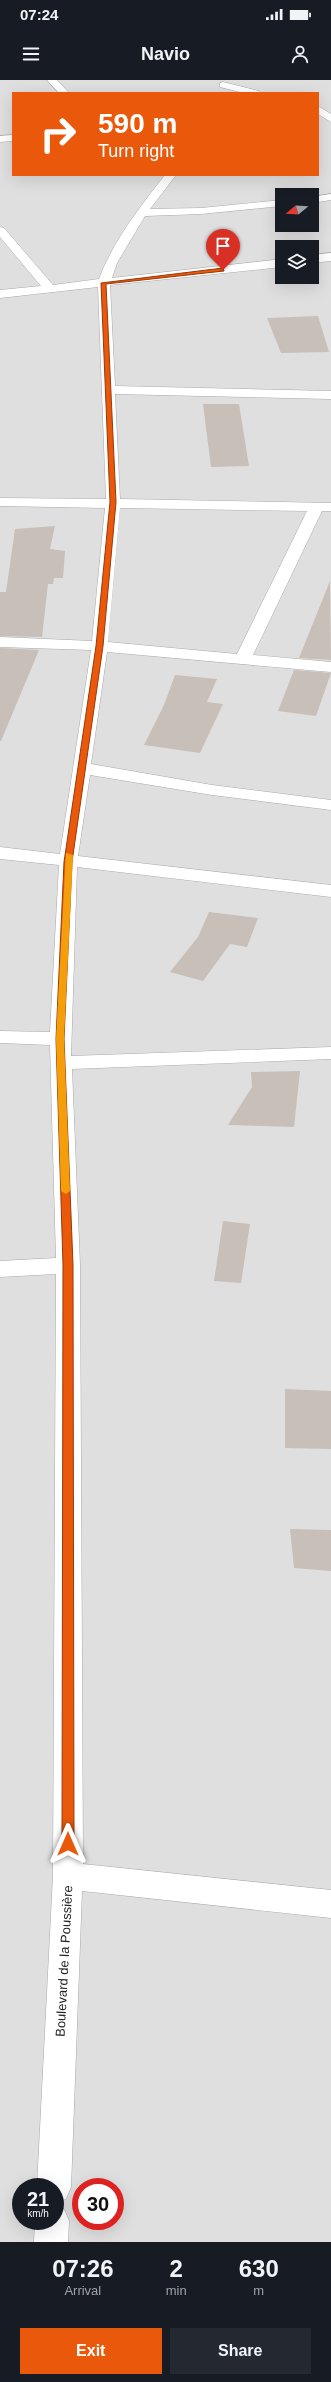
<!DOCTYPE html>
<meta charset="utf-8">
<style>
:root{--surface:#171b24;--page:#242831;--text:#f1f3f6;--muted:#9ea1a6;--accent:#ea580c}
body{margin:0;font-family:Arial,sans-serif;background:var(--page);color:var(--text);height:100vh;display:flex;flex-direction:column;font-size:15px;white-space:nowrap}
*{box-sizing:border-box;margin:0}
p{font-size:13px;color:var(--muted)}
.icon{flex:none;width:22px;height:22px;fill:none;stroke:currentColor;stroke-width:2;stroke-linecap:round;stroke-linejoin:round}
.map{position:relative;height:2162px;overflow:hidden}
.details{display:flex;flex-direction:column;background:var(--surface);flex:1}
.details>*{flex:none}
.guide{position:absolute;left:12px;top:12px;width:307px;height:84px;border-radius:0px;box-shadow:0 4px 16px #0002;background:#ea580c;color:#fff;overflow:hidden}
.needle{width:26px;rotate:252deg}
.controls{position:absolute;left:275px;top:108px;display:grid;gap:8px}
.controls a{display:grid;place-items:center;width:44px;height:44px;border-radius:0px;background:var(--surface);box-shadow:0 4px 16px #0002;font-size:20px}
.speed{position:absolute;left:12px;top:2098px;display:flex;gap:8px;font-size:20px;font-weight:700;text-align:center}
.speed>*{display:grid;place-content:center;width:52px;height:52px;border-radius:50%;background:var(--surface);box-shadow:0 4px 16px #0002;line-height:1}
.speed small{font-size:10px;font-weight:400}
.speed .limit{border:6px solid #d22;background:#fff;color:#111}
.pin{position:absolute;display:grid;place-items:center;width:34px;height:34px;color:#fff;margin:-41px -17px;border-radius:50% 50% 50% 0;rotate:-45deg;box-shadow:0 0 4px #0007}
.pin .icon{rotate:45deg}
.me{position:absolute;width:44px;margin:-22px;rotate:0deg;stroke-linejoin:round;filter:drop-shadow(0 0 3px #0008)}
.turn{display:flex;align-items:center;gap:14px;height:84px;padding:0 20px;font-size:18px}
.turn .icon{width:52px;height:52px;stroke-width:2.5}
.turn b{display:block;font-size:28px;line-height:34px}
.eta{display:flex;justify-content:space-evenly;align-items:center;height:68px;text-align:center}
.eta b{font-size:24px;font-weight:700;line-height:28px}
.primary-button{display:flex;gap:8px;margin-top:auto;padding:8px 20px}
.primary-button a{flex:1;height:46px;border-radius:0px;background:var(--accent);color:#fff;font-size:16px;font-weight:700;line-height:46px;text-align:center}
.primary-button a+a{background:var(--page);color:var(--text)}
.status{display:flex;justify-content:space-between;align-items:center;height:28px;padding:0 20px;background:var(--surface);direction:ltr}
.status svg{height:11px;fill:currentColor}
header{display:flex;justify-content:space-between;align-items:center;height:52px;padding:0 20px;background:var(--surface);font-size:18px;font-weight:700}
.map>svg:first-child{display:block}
.residential{fill:#e0dfdf;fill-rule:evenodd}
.building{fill:#c7bfb8}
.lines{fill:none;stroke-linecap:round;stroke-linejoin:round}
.minor-casing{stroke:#a9a9a9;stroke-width:1}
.minor{fill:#fff;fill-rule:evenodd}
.route{fill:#ea580c;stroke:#983908}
.slow{fill:#f59e0b}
.labels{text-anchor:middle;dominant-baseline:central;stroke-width:3;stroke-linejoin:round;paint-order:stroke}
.street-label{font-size:13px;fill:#222;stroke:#fff}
</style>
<div class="status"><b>07:24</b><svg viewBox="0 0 49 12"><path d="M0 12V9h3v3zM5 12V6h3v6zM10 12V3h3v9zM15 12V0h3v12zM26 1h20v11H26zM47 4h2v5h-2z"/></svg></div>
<header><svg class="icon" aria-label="menu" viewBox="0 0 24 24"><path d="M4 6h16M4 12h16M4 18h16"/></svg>Navio<svg class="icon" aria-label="person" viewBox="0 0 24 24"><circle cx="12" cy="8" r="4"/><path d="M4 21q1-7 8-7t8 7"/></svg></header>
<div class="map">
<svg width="331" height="2162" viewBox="0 0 331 2162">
<rect width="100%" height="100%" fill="#f2efe9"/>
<path class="residential" d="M 0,0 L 331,0 L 331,2162 L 0,2162 ZM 13,13 L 318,13 L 318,95 L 13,95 ZM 282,115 L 312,115 L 312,145 L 282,145 ZM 282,167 L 312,167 L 312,197 L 282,197 ZM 21,2107 L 55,2107 L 55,2141 L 21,2141 ZM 81,2107 L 115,2107 L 115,2141 L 81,2141 Z"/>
<path class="building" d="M 318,236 L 329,272 L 281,273 L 267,238 Z
M 203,324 L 239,324 L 249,386 L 211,387 Z
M 55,446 L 50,469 L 65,471 L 63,498 L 54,498 L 53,504 L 48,504 L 42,557 L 0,556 L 0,512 L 6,512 L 15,449 Z
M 330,501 L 331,580 L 299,578 Z
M 0,568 L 39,570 L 1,661 L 0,661 Z
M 294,590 L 331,593 L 316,636 L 278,631 Z
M 175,595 L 217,599 L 207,622 L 223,624 L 200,673 L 144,665 L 164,625 Z
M 209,832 L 258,838 L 247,867 L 230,864 L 203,901 L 170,892 L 198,857 Z
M 300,991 L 294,1047 L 228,1045 L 252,1007 L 251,992 Z
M 223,1141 L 250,1144 L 241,1203 L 214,1201 Z
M 285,1309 L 331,1311 L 331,1369 L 285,1368 Z
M 290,1449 L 331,1450 L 331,1491 L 294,1488 Z"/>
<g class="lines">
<g class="minor-casing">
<path id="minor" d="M 47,0 L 57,0 L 69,13 L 59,13 Z
M 223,2 L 259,11 L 261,13 L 244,13 L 220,7 L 220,3 Z
M 318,26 L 331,34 L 331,42 L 318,34 Z
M 13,55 L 13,61 L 0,62 L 0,56 Z
M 165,95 L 176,95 L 150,129 L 201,128 L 282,120 L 282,126 L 201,134 L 145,136 L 117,183 L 112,198 L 282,179 L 282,187 L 110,205 L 115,306 L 331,311 L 331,319 L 115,314 L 120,419 L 331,423 L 331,431 L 322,431 L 253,575 L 331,582 L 331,592 L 107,572 L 91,684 L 212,705 L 331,720 L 331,730 L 212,715 L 90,695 L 78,776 L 331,805 L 331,817 L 77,787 L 71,976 L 331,967 L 331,979 L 72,989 L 80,1185 L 83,1784 L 331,1810 L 331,1838 L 82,1811 L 71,2107 L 66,2119 L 55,2123 L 55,2107 L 37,2107 L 53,1796 L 56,1194 L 0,1197 L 0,1181 L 56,1178 L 50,965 L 0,963 L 0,951 L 50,952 L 59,785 L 0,779 L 0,767 L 60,774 L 91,570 L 0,567 L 0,557 L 92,561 L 105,428 L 0,426 L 0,418 L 106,419 L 98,207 L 0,218 L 0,210 L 41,206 L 0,157 L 0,147 L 4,148 L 53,205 L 99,199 C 113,161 140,127 165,95 ZM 120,428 L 307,431 L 237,574 L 108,562 Z
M 331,114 L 331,120 L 312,123 L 312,117 Z
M 331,173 L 331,181 L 312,183 L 312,175 Z
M 55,2125 L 64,2129 L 69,2141 L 68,2162 L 34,2162 L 35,2141 L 55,2141 Z"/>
</g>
<use href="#minor" class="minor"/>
</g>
<path class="route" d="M 223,188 L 224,191 L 106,204 L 116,422 L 103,566 L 72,782 L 64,959 L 73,1185 L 74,1764 L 73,1768 L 68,1770 L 64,1768 L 62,1764 L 63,1185 L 56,959 L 64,782 L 96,566 L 110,422 L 101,203 Z"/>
<path class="slow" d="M 66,773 L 73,775 L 64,959 L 70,1111 L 66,1114 L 61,1111 L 56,959 Z"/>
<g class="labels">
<g class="street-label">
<text transform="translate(64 1881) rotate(-87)">Boulevard de la Poussière</text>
</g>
</g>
</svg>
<div class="controls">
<a><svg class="needle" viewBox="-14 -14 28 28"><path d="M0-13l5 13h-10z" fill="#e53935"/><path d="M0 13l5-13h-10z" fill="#9ea1a6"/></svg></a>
<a><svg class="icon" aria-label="layers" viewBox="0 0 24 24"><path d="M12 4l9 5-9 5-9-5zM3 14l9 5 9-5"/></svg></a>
</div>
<div class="speed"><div>21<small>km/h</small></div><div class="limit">30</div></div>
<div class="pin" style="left:223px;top:190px;background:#d93025"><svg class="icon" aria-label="arrive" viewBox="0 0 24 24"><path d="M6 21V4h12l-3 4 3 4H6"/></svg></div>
<svg class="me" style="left:68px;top:1764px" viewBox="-20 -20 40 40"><path d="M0-17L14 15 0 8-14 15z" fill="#ea580c" stroke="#fff" stroke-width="4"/></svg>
<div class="guide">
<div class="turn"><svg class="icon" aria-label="right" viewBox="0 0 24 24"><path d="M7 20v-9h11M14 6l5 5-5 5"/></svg><div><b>590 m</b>Turn right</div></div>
</div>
</div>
<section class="details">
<div class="eta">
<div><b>07:26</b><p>Arrival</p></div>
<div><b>2</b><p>min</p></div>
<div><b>630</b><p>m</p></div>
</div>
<div class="primary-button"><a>Exit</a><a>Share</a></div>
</section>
